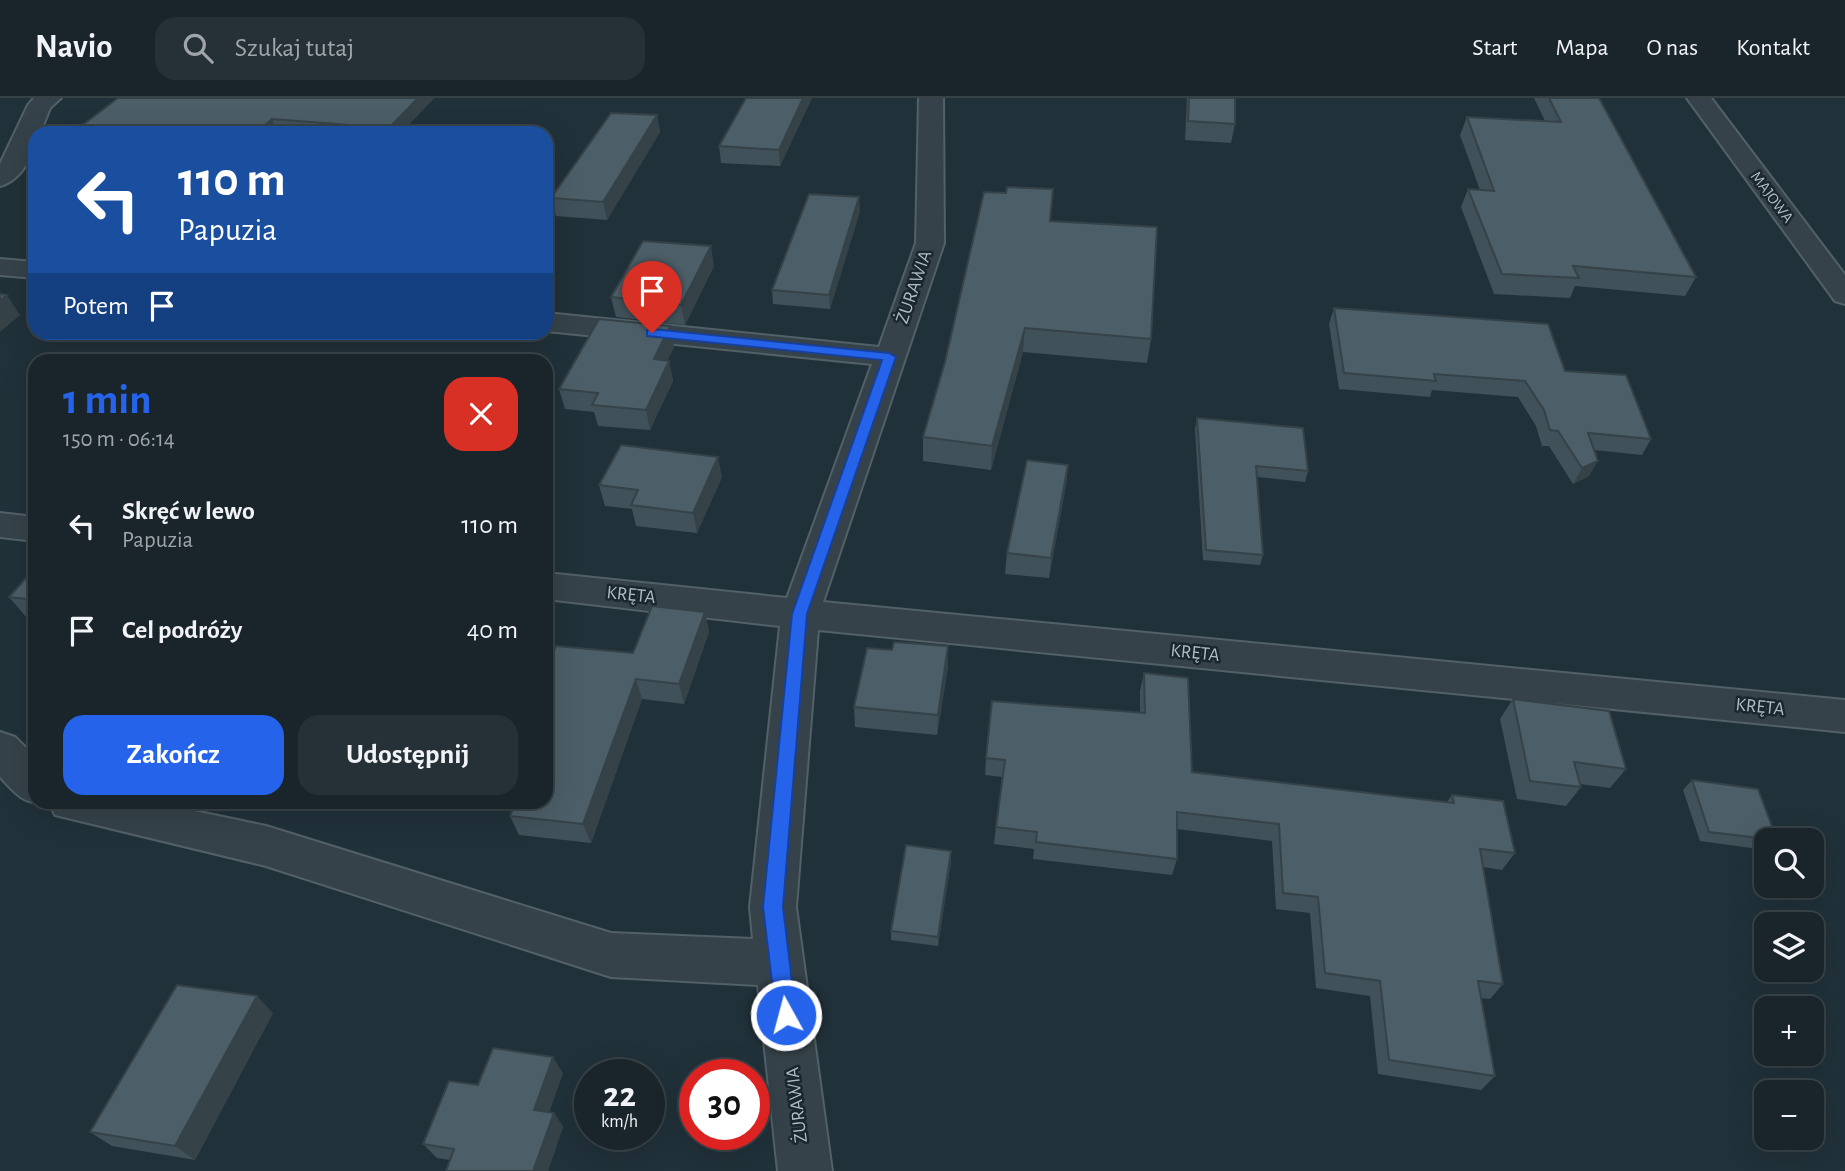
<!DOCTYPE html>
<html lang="pl">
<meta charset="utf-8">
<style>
:root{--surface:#19252b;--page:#263137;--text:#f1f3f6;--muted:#9fa5a9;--line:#374247;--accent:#2563eb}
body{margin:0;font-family:"Alegreya Sans",sans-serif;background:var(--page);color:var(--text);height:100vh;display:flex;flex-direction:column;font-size:26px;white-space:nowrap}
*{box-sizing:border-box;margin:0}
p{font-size:23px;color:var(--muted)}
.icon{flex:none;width:38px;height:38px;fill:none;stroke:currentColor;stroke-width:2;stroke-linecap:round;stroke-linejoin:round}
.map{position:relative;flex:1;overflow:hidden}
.panel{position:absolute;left:28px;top:256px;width:525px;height:455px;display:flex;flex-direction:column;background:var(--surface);border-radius:21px;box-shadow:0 7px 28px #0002,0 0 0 2px var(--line)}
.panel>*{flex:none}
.top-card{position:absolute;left:28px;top:28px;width:525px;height:214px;border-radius:21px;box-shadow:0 7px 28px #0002,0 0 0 2px var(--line);background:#1a4fa0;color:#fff;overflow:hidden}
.tools{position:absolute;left:1754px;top:730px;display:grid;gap:14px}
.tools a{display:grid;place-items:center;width:70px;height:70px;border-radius:14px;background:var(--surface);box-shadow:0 7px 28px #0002,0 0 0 2px var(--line);font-size:35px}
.speed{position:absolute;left:574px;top:961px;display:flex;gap:14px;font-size:35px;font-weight:700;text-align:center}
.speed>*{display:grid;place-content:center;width:91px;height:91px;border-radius:50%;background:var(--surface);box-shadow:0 7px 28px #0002,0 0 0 2px var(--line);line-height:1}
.speed small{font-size:18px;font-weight:400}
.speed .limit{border:10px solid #d22;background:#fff;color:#111}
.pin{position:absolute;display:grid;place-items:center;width:60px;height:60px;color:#fff;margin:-72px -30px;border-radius:50% 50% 50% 0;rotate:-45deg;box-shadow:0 0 7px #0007}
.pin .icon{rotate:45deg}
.me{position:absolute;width:77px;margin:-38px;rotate:353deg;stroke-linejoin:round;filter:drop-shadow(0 0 5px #0008)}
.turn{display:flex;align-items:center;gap:24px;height:147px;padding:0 35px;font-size:32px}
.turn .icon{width:91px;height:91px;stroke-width:2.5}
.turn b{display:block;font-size:49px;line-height:60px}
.then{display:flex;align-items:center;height:66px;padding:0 35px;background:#0003;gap:14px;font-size:26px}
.round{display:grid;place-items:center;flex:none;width:74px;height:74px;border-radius:21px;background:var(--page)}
.overview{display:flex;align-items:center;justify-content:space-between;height:119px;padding:0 35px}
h1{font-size:42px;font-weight:700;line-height:52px;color:var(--accent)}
.button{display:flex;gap:14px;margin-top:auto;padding:14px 35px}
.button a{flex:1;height:80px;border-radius:21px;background:var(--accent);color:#fff;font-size:28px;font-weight:700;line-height:80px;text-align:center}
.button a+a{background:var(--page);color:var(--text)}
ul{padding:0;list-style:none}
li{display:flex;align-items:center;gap:21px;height:105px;padding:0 35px}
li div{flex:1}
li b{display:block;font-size:26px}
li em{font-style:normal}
header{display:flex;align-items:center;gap:42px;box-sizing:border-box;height:98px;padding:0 35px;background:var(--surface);border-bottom:2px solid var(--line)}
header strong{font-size:33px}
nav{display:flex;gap:38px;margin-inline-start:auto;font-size:24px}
.search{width:490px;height:63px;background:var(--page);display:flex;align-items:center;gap:18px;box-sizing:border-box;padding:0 24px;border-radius:21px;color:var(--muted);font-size:26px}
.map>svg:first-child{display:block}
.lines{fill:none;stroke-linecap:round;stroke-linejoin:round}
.minor-casing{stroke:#526067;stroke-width:4}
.minor{fill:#354249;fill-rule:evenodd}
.wall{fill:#415159}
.shaded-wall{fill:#354248}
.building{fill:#4c5e67;stroke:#354248;stroke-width:2}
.route{fill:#2563eb;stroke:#184099;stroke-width:2}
.labels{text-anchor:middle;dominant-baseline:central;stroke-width:5;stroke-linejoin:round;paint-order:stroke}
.far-street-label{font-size:16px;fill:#afbdc5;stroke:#1a272e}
.street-label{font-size:19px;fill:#afbdc5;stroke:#1a272e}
</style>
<header>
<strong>Navio</strong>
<div class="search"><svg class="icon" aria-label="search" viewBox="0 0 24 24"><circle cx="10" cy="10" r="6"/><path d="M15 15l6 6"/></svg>Szukaj tutaj</div>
<nav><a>Start</a><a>Mapa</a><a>O nas</a><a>Kontakt</a></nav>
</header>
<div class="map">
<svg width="1845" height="1073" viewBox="0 0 1845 1073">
<rect width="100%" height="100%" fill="#213139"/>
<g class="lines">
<g class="minor-casing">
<path id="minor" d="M 34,0 L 61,0 L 50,10 L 40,35 L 35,35 C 35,56 22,82 0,88 L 0,66 L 28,7 Z
M 919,0 L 943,0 L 944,145 L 823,504 L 1845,602 L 1845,634 L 818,532 L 796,809 L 832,1073 L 778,1073 L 758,887 L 611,879 L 266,768 L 55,717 L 49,704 L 152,704 L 266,728 L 611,835 L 753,841 L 750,809 L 780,528 L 546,501 L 546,475 L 787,500 L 872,266 L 546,233 L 546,215 L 879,249 L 916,145 Z
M 1687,0 L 1711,0 L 1845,177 L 1845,206 L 1835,203 Z
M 0,161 L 35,164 L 35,180 L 0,177 Z
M 0,415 L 35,419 L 35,443 L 0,439 Z
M 0,634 L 15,639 L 35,659 L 35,704 L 39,704 C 22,706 11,690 0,679 Z"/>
</g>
<use href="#minor" class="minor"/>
</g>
<path class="wall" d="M 118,0 L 434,0 L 401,35 L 294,35 L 277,34 Z
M 746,0 L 812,0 L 780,68 L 721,65 L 719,48 Z
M 1187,0 L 1235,0 L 1235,26 L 1231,45 L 1185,42 Z
M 1534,0 L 1599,0 L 1696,179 L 1685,198 L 1575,188 L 1570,200 L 1494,196 L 1461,109 L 1468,91 L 1480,92 L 1460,37 L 1467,19 L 1545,23 Z
M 657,17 L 660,34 L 607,122 L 556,118 L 551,100 Z
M 860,113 L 830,211 L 773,206 L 772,192 Z
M 1050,123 L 1151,241 L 1147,265 L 1023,254 L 991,372 L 923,363 L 923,339 Z
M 714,168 L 685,227 L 616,219 L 611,199 Z
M 1334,210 L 1565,273 L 1651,341 L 1642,357 L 1594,352 L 1589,378 L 1573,386 L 1549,348 L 1542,348 L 1536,328 L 1518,299 L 1432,292 L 1430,299 L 1339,291 L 1329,226 Z
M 670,228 L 674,249 L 667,263 L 669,263 L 673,283 L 650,332 L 598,328 L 594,314 L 565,311 L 559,291 Z
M 1197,320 L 1308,373 L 1305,384 L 1257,379 L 1263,457 L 1260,467 L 1203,462 L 1195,331 Z
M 1068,367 L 1066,387 L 1049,480 L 1005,476 L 1007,455 Z
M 722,379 L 697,435 L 636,428 L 632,411 L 605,408 L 599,387 Z
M 35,470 L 35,521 L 27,520 L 9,499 Z
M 705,514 L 709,534 L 684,606 L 642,601 L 591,745 L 519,737 L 510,718 L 633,555 Z
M 948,548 L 948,568 L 937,637 L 855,629 L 854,609 L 892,552 Z
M 1144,575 L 1192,674 L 1447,704 L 1452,697 L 1515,755 L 1502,772 L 1483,769 L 1503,886 L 1490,901 L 1481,900 L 1495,978 L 1481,992 L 1378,976 L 1370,898 L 1316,890 L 1310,815 L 1276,811 L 1272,743 L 1177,731 L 1177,761 L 1172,777 L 1033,761 L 1034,751 L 994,746 L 1002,679 L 985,677 L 986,660 L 1140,615 L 1140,593 Z
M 1513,601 L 1626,671 L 1610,690 L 1580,686 L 1581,689 L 1566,708 L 1517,701 L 1500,621 Z
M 1692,682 L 1777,742 L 1766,742 L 1766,752 L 1700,743 L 1683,692 Z
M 951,763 L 938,848 L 891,842 L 891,833 Z
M 273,915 L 195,1062 L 112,1048 L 90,1034 Z
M 563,975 L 549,1014 L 554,1015 L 563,1029 L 548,1073 L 446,1073 L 450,1062 L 437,1060 L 423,1046 L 478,987 Z"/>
<path class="shaded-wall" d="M 418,0 L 434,0 L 401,35 L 391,35 L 389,30 Z
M 803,0 L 812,0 L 780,68 L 779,52 Z
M 657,17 L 660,34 L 607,122 L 603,104 Z
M 272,21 L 277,34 L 276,35 L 256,35 Z
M 859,99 L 860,113 L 830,211 L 829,197 Z
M 711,148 L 714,168 L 685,227 L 681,207 Z
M 7,197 L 20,217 L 0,234 L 0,202 Z
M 670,228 L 674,249 L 658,282 L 654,261 Z
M 1025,230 L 1023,254 L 991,372 L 992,348 Z
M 669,263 L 673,283 L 650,332 L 646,312 Z
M 718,359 L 722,379 L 697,435 L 693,415 Z
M 1598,363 L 1589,378 L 1573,386 L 1582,370 Z
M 1068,367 L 1066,387 L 1049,480 L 1051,460 Z
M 705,514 L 709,534 L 684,606 L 679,586 Z
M 948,548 L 948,568 L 937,637 L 938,617 Z
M 636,581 L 642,601 L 591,745 L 583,726 Z
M 951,753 L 951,763 L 938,848 L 938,839 Z
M 257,898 L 273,915 L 195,1062 L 175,1048 Z
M 553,959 L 563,975 L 545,1026 L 534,1012 Z
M 554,1015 L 563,1029 L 548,1073 L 533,1073 Z"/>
<path class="building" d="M 118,0 L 418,0 L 389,30 L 272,21 L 256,35 L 72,35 Z
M 746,0 L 803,0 L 779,52 L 719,48 Z
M 1189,0 L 1235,0 L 1235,26 L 1188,23 Z
M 1549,0 L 1599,0 L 1696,179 L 1573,168 L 1579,180 L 1502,176 L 1468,91 L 1494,93 L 1467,19 L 1561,24 Z
M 611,15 L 657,17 L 603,104 L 551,100 Z
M 1007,89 L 1053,91 L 1050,123 L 1157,129 L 1151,241 L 1025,230 L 992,348 L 923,339 L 945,264 L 984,94 L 1006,95 Z
M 809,96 L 859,99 L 829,197 L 772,192 Z
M 643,143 L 711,148 L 681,207 L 611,199 Z
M 0,196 L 7,197 L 0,202 Z
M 1334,210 L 1548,226 L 1565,273 L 1626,277 L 1651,341 L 1588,335 L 1598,363 L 1582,370 L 1558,333 L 1550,332 L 1544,312 L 1525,283 L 1434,276 L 1436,283 L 1344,275 Z
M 599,221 L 670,228 L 654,261 L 669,263 L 646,312 L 592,307 L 598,295 L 559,291 Z
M 131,258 L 142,262 L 123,262 Z
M 1197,320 L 1303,330 L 1308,373 L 1256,368 L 1263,457 L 1206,452 Z
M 621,347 L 718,359 L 693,415 L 631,407 L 638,392 L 599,387 Z
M 1027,362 L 1068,367 L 1051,460 L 1007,455 Z
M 35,470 L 35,502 L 9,499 Z
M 652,508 L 705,514 L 679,586 L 636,581 L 583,726 L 510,718 L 516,704 L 546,704 L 546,573 L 556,548 L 633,555 Z
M 894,544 L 948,548 L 938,617 L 854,609 L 867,550 L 892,552 Z
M 1144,575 L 1188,580 L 1192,674 L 1454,705 L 1452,697 L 1503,703 L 1515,755 L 1480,751 L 1503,886 L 1478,883 L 1495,978 L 1389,962 L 1380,883 L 1325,875 L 1318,799 L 1283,795 L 1279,726 L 1177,714 L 1177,761 L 1036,744 L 1037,734 L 996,729 L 1005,662 L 986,660 L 992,603 L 1145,615 Z
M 1513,601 L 1609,613 L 1626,671 L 1574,664 L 1581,689 L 1530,683 Z
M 1692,682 L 1758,691 L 1777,742 L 1709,734 Z
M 906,747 L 951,753 L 938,839 L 891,833 Z
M 177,887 L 257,898 L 175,1048 L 90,1034 Z
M 493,950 L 553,959 L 534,1012 L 554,1015 L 533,1073 L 446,1073 L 454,1051 L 423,1046 L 449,983 L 478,987 Z"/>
<path class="route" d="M 652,231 L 889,255 L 896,259 L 807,516 L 783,809 L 796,917 L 793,924 L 786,927 L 779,924 L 776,917 L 763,809 L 792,516 L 882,262 L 647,238 L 647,232 Z"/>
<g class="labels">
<g class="far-street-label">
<text transform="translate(1772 99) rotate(53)">MAJOWA</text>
</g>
<g class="street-label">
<text transform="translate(914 189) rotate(-71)">ŻURAWIA</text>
<text transform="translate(631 497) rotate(6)">KRĘTA</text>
<text transform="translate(1195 555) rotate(6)">KRĘTA</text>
<text transform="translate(1760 609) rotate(6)">KRĘTA</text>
<text transform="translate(797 1007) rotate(-97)">ŻURAWIA</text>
</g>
</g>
</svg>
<div class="tools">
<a><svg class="icon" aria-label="search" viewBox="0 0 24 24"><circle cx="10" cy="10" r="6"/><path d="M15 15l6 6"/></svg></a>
<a><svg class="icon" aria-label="layers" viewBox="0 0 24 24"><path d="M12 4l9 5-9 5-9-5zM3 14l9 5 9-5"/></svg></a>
<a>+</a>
<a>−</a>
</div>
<div class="speed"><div>22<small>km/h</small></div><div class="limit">30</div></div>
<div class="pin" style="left:652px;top:235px;background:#d93025"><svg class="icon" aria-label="arrive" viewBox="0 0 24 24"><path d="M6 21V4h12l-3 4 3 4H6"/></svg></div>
<svg class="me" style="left:786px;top:917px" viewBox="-20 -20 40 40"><circle r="17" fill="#2563eb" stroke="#fff" stroke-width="3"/><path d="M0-11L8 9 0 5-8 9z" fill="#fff"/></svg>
<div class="top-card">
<div class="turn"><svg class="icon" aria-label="left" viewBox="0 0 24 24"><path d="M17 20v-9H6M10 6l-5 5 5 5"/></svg><div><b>110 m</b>Papuzia</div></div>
<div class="then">Potem<svg class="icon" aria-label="arrive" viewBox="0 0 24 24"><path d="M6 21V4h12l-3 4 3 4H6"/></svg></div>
</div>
<section class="panel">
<div class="overview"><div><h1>1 min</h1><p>150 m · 06:14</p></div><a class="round" style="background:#d93025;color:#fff"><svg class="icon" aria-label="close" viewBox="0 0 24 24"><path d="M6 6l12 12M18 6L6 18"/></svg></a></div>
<ul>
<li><svg class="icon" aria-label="left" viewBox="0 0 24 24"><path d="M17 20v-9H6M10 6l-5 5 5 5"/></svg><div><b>Skręć w lewo</b><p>Papuzia</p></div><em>110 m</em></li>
<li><svg class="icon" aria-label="arrive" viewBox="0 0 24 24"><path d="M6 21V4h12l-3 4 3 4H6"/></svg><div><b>Cel podróży</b></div><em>40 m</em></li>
</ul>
<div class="button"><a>Zakończ</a><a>Udostępnij</a></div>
</section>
</div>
